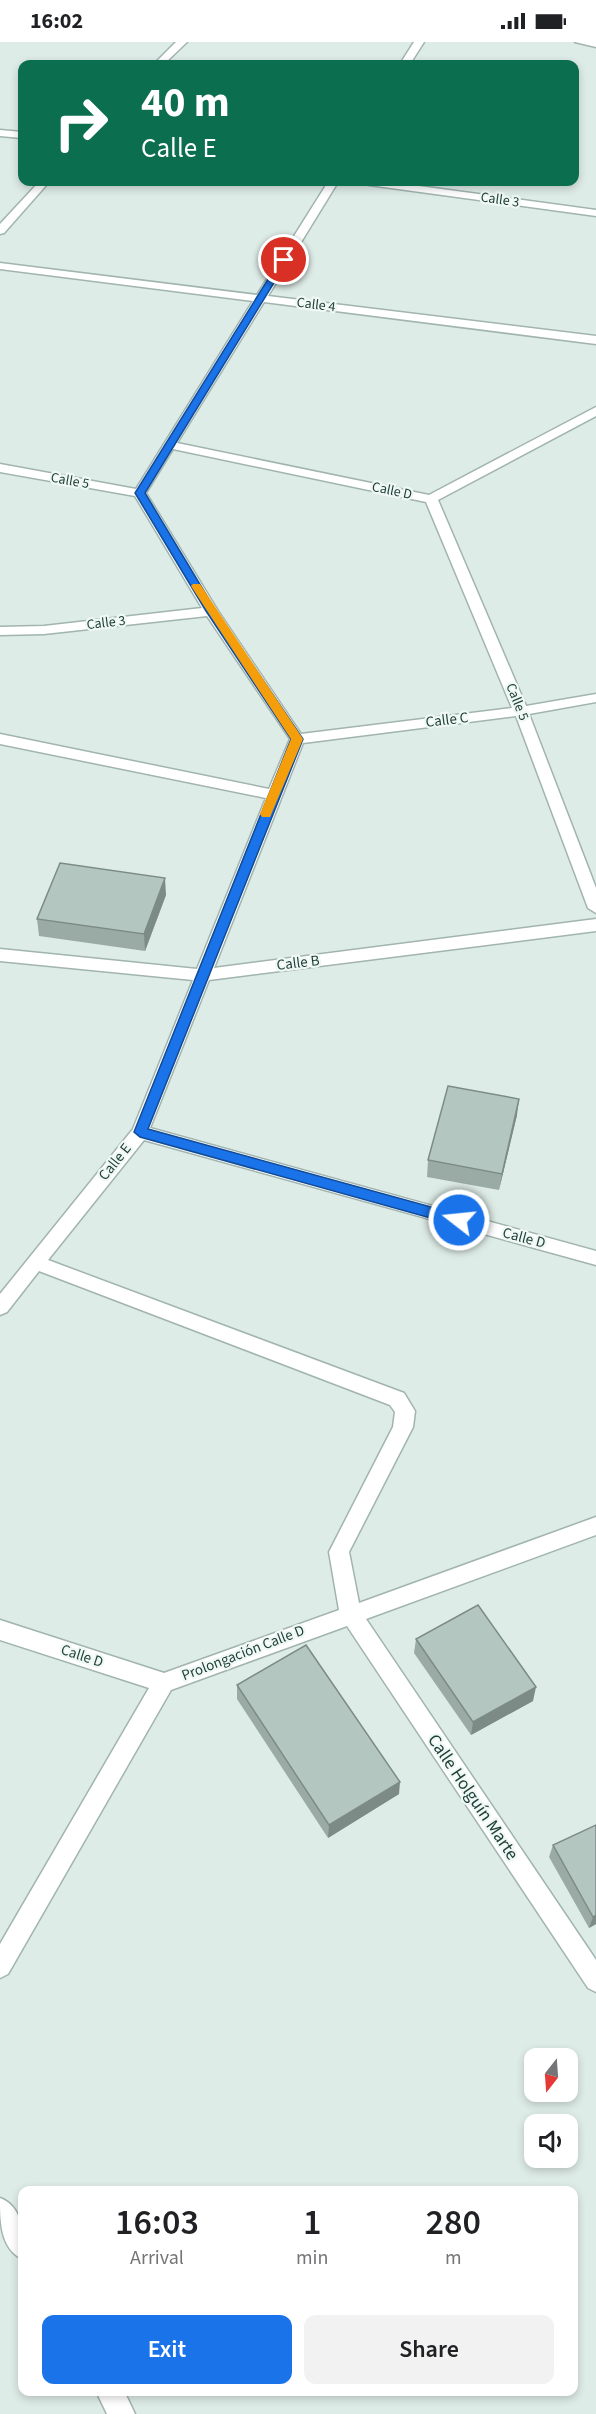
<!DOCTYPE html>
<meta charset="utf-8">
<style>
:root{--surface:#fff;--page:#f2f2f2;--text:#202124;--muted:#757577;--accent:#1a73e8}
body{margin:0;font-family:"Source Sans 3",sans-serif;background:var(--page);color:var(--text);height:100vh;display:flex;flex-direction:column;font-size:22px;white-space:nowrap}
*{box-sizing:border-box;margin:0}
p{font-size:20px;color:var(--muted)}
.icon{flex:none;width:33px;height:33px;fill:none;stroke:currentColor;stroke-width:2;stroke-linecap:round;stroke-linejoin:round}
.map{position:relative;flex:1;overflow:hidden}
.side{position:absolute;left:18px;top:2144px;width:560px;height:210px;display:flex;flex-direction:column;background:var(--surface);border-radius:12px;box-shadow:0 3px 9px #0003}
.side>*{flex:none}
.top-card{position:absolute;left:18px;top:18px;width:561px;height:126px;border-radius:12px;box-shadow:0 3px 9px #0003;background:#0b6e4f;color:#fff;overflow:hidden}
.needle{width:39px;rotate:197deg}
.tools{position:absolute;left:524px;top:2006px;display:grid;gap:12px}
.tools a{display:grid;place-items:center;width:54px;height:54px;border-radius:12px;background:var(--surface);box-shadow:0 3px 9px #0003;font-size:30px}
.pin{position:absolute;display:grid;place-items:center;width:51px;height:51px;color:#fff;margin:-26px;border:3px solid #fff;border-radius:50%;box-shadow:0 2px 6px #0007}
.me{position:absolute;width:66px;margin:-33px;rotate:286deg;stroke-linejoin:round;filter:drop-shadow(0 0 4px #0008)}
.turn{display:flex;align-items:center;gap:21px;height:126px;padding:0 24px;font-size:27px}
.turn .icon{width:78px;height:78px;stroke-width:2.5}
.turn b{display:block;font-size:42px;line-height:51px}
.eta{display:flex;justify-content:space-evenly;align-items:center;height:102px;text-align:center}
.eta b{font-size:36px;font-weight:600;line-height:42px}
.cta{display:flex;gap:12px;margin-top:auto;padding:12px 24px}
.cta a{flex:1;height:69px;border-radius:12px;background:var(--accent);color:#fff;font-size:24px;font-weight:600;line-height:69px;text-align:center}
.cta a+a{background:var(--page);color:var(--text)}
.status{display:flex;justify-content:space-between;align-items:center;height:42px;padding:0 30px;background:var(--surface);direction:ltr}
.status svg{height:16px;fill:currentColor}
.map>svg:first-child{display:block}
.lines{fill:none;stroke-linecap:round;stroke-linejoin:round}
.street-casing{stroke:#a1b4af;stroke-width:3}
.street{fill:#fff;fill-rule:evenodd}
.wall{fill:#9aaba5}
.shaded-wall{fill:#7d8b86}
.building{fill:#b3c7c0;stroke:#7d8b86;stroke-width:1.5}
.route{fill:#1a73e8;stroke:#114b97;stroke-width:1.5}
.slow{fill:#f59e0b}
.labels{text-anchor:middle;dominant-baseline:central;stroke-width:4.5;stroke-linejoin:round;paint-order:stroke}
.far-street-label{font-size:14px;fill:#1e3e37;stroke:#eff8f4}
.street-label{font-size:15px;fill:#1e3e37;stroke:#eff8f4}
.near-street-label{font-size:18px;fill:#1e3e37;stroke:#eff8f4}
</style>
<div class="status"><b>16:02</b><svg viewBox="0 0 49 12"><path d="M0 12V9h3v3zM5 12V6h3v6zM10 12V3h3v9zM15 12V0h3v12zM26 1h20v11H26zM47 4h2v5h-2z"/></svg></div>
<div class="map">
<svg width="596" height="2372" viewBox="0 0 596 2372">
<rect width="100%" height="100%" fill="#deece7"/>
<g class="lines">
<g class="street-casing">
<path id="street" d="M 176,0 L 187,0 L 164,22 L 154,22 Z
M 414,0 L 424,0 L 410,22 L 400,22 Z
M 575,0 L 596,0 L 596,5 Z
M 0,88 L 22,90 L 22,96 L 0,94 Z
M 39,140 L 49,140 L 4,191 L 0,192 L 0,182 Z
M 328,140 L 338,140 L 268,254 L 596,294 L 596,302 L 264,260 L 177,401 L 429,453 L 596,365 L 596,374 L 438,458 L 526,664 L 596,652 L 596,660 L 529,672 L 596,846 L 596,871 L 588,866 L 516,674 L 303,701 L 214,926 L 596,877 L 596,889 L 209,938 L 150,1086 L 596,1209 L 596,1223 L 144,1098 L 48,1218 L 404,1351 L 415,1369 L 413,1385 L 349,1510 L 359,1561 L 596,1475 L 596,1493 L 366,1577 L 596,1918 L 596,1950 L 588,1946 L 347,1584 L 171,1648 L 8,1932 L 0,1936 L 0,1902 L 149,1646 L 0,1598 L 0,1578 L 164,1631 L 339,1568 L 329,1510 L 393,1385 L 395,1370 L 390,1363 L 39,1229 L 7,1270 L 0,1273 L 0,1252 L 133,1087 L 193,938 L 0,919 L 0,907 L 197,927 L 266,756 L 0,702 L 0,692 L 269,747 L 290,697 L 207,574 L 44,592 L 0,593 L 0,585 L 44,584 L 202,566 L 135,454 L 0,430 L 0,422 L 136,447 L 253,259 L 0,227 L 0,221 L 257,253 ZM 173,407 L 426,460 L 512,666 L 301,692 L 218,569 L 146,451 Z
M 364,140 L 389,140 L 596,168 L 596,174 L 369,143 Z
M 0,2156 C 24,2165 24,2195 22,2217 C 0,2206 0,2178 0,2156 Z
M 96,2349 L 124,2349 L 135,2372 L 107,2372 Z"/>
</g>
<use href="#street" class="street"/>
</g>
<path class="wall" d="M 166,853 L 145,909 L 39,894 L 37,877 Z
M 517,1073 L 499,1148 L 427,1135 L 428,1118 Z
M 416,1597 L 533,1659 L 471,1693 L 414,1611 Z
M 237,1643 L 399,1752 L 328,1796 L 237,1657 Z
M 596,1783 L 596,1882 L 589,1886 L 549,1815 L 553,1803 Z"/>
<path class="shaded-wall" d="M 165,836 L 166,853 L 145,909 L 144,892 Z
M 519,1057 L 517,1073 L 499,1148 L 502,1132 Z
M 536,1645 L 533,1659 L 471,1693 L 473,1680 Z
M 400,1740 L 399,1752 L 328,1796 L 329,1783 Z
M 596,1873 L 596,1882 L 589,1886 L 593,1875 Z"/>
<path class="building" d="M 60,821 L 165,836 L 144,892 L 37,877 Z
M 448,1044 L 519,1057 L 502,1132 L 428,1118 Z
M 478,1563 L 536,1645 L 473,1680 L 416,1597 Z
M 306,1603 L 400,1740 L 329,1783 L 237,1643 Z
M 596,1783 L 596,1873 L 593,1875 L 553,1803 Z"/>
<path class="route" d="M 284,215 L 288,218 L 145,451 L 216,569 L 303,697 L 148,1087 L 464,1174 L 464,1182 L 459,1184 L 140,1095 L 134,1090 L 291,697 L 206,569 L 135,451 L 280,218 Z"/>
<path class="slow" d="M 193,542 L 200,542 L 303,697 L 270,775 L 262,775 L 260,772 L 291,697 L 191,544 Z"/>
<g class="labels">
<g class="far-street-label">
<text transform="translate(500 158) rotate(8)">Calle 3</text>
<text transform="translate(316 263) rotate(7)">Calle 4</text>
<text transform="translate(70 439) rotate(10)">Calle 5</text>
<text transform="translate(392 449) rotate(12)">Calle D</text>
<text transform="translate(106 581) rotate(-7)">Calle 3</text>
<text transform="translate(517 660) rotate(68)">Calle 5</text>
</g>
<g class="street-label">
<text transform="translate(447 678) rotate(-7)">Calle C</text>
<text transform="translate(298 921) rotate(-7)">Calle B</text>
<text transform="translate(115 1120) rotate(-51)">Calle E</text>
<text transform="translate(524 1196) rotate(15)">Calle D</text>
<text transform="translate(243 1611) rotate(-21)">Prolongación Calle D</text>
<text transform="translate(82 1614) rotate(18)">Calle D</text>
</g>
<g class="near-street-label">
<text transform="translate(473 1755) rotate(56)">Calle Holguín Marte</text>
</g>
</g>
</svg>
<div class="tools">
<a><svg class="needle" viewBox="-14 -14 28 28"><path d="M0-13l5 13h-10z" fill="#e53935"/><path d="M0 13l5-13h-10z" fill="#757577"/></svg></a>
<a><svg class="icon" aria-label="sound" viewBox="0 0 24 24"><path d="M4 9h4l5-4v14l-5-4H4zM17 9q2 3 0 6"/></svg></a>
</div>
<div class="pin" style="left:284px;top:218px;background:#d93025"><svg class="icon" aria-label="arrive" viewBox="0 0 24 24"><path d="M6 21V4h12l-3 4 3 4H6"/></svg></div>
<svg class="me" style="left:459px;top:1178px" viewBox="-20 -20 40 40"><circle r="17" fill="#1a73e8" stroke="#fff" stroke-width="3"/><path d="M0-11L8 9 0 5-8 9z" fill="#fff"/></svg>
<div class="top-card">
<div class="turn"><svg class="icon" aria-label="right" viewBox="0 0 24 24"><path d="M7 20v-9h11M14 6l5 5-5 5"/></svg><div><b>40 m</b>Calle E</div></div>
</div>
<section class="side">
<div class="eta">
<div><b>16:03</b><p>Arrival</p></div>
<div><b>1</b><p>min</p></div>
<div><b>280</b><p>m</p></div>
</div>
<div class="cta"><a>Exit</a><a>Share</a></div>
</section>
</div>
